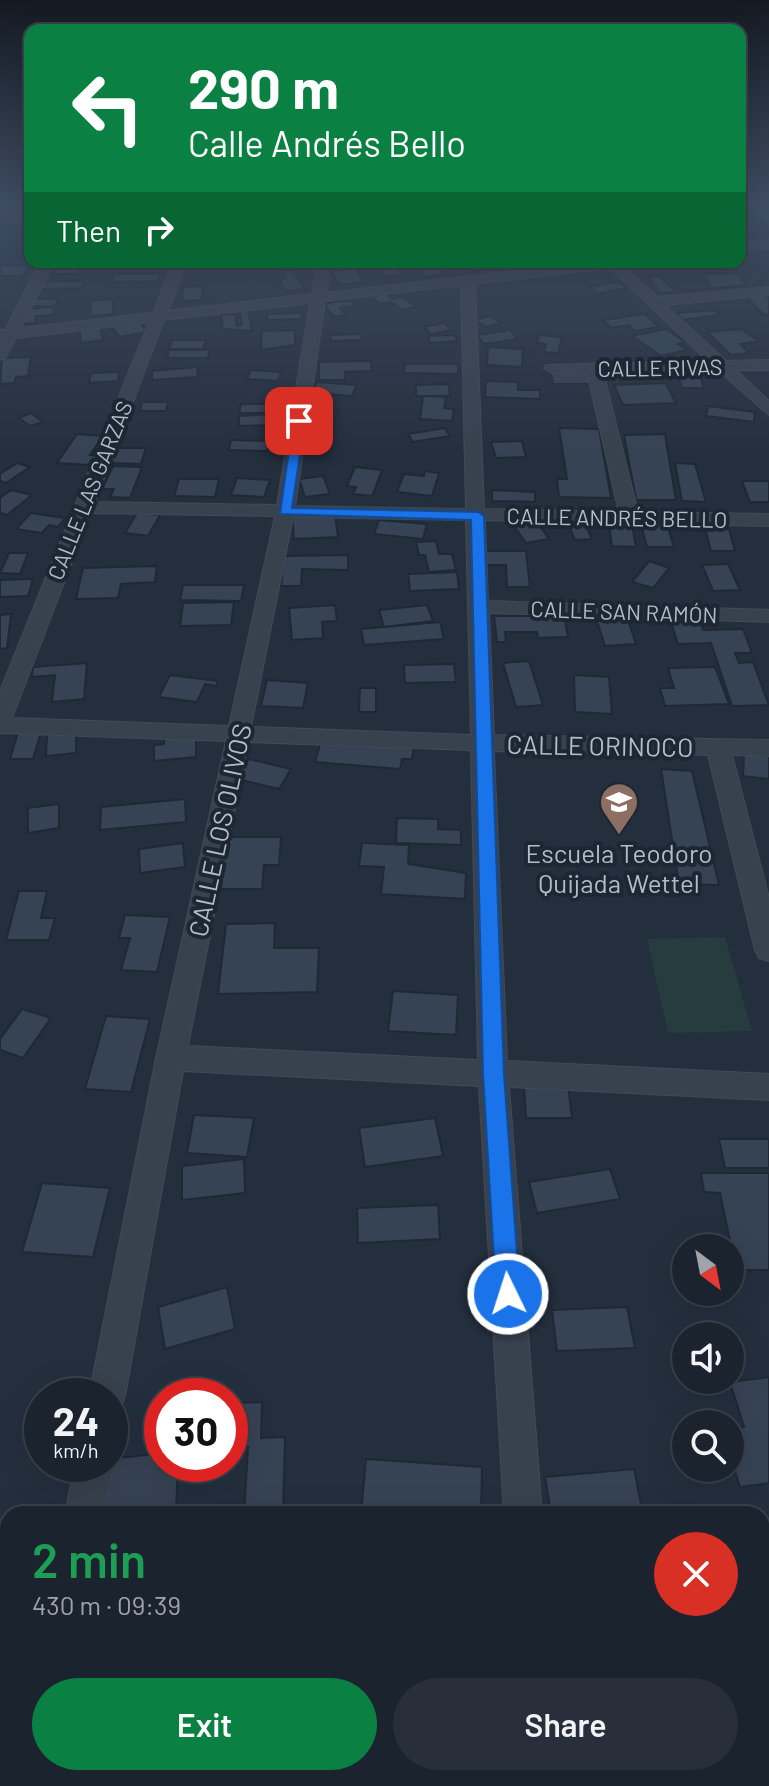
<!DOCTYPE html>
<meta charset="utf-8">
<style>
:root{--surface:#1b232e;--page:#282f3a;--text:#f1f3f6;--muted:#a0a4aa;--line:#39404a;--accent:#0b8043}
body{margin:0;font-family:Barlow,sans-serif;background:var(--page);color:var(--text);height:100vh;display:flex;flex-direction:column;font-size:30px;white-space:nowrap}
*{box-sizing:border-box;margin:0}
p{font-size:26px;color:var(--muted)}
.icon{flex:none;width:44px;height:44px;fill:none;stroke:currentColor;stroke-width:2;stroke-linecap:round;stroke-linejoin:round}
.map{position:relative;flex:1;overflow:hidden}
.drawer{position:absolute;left:0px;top:1506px;width:770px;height:280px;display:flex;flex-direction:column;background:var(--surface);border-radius:24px 24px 0 0;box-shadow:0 8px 32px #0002,0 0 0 2px var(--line)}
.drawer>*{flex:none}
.banner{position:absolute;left:24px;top:24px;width:722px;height:244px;border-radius:16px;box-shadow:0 8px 32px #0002,0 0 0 2px var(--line);background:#0b8043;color:#fff;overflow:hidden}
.needle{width:52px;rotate:148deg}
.tools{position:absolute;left:672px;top:1234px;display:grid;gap:16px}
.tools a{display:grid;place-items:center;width:72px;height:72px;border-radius:50%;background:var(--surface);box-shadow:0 8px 32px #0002,0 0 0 2px var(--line);font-size:40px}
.speed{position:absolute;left:24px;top:1378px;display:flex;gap:16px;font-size:40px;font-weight:700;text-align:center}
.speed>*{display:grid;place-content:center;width:104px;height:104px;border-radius:50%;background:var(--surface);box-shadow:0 8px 32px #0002,0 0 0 2px var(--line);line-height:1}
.speed small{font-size:20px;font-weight:400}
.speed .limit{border:12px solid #d22;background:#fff;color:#111}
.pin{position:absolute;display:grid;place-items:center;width:68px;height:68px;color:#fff;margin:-34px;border-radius:16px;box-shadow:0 4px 12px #0006}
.me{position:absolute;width:88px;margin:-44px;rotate:356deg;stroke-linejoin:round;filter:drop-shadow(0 0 6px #0008)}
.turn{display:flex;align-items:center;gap:28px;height:168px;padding:0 32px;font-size:36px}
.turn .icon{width:104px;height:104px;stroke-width:2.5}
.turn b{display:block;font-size:56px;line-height:68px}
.then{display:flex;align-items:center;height:76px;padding:0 32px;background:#0003;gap:16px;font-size:30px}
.round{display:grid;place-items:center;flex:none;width:84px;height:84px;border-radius:42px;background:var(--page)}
.summary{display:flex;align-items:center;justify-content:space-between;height:136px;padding:0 32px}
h1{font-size:48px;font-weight:600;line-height:60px;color:#1e9e55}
.primary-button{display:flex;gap:16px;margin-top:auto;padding:16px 32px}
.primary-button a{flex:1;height:92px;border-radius:48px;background:var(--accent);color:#fff;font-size:32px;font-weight:600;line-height:92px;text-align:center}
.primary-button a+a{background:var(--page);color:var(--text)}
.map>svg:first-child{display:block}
.green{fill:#263c3f}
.building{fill:#364354;stroke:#1f2835;stroke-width:2}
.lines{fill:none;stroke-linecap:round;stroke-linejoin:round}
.street-casing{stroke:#414a57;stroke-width:2}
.street{fill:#38414e;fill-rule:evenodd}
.route{fill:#1a73e8;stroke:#114b97;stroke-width:2}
.labels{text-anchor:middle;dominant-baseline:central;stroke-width:8;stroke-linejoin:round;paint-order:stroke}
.far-street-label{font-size:22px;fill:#b4bcc9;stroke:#1d2633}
.street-label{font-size:26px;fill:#b4bcc9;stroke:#1d2633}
.poi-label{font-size:26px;fill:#b4bcc9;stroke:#1d2633}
</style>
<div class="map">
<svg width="769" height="1786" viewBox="0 0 769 1786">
<rect width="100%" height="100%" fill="#242f3e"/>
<path class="green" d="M 725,937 L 752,1031 L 668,1033 L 647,939 Z"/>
<path class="building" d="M 521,262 L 524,266 L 474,271 L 470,267 L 459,268 L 456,263 Z
M 666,262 L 730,262 L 737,268 L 720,270 L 711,262 L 673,268 Z
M 433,263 L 444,274 L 425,277 L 415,266 Z
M 393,264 L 403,275 L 386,277 L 377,266 Z
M 0,265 L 29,265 L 23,276 L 0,276 Z
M 80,267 L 78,274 L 53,274 L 55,268 Z
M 355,268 L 364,282 L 340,285 L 331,271 Z
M 294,270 L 304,289 L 285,291 L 279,279 L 286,278 L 282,271 Z
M 736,273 L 747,285 L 713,288 L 701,274 Z
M 115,274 L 160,274 L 158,281 L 112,282 Z
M 659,276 L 676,292 L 661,293 L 647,277 Z
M 84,281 L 82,288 L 37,289 L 39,282 Z
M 618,282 L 627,288 L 598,294 L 590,287 Z
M 203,286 L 202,300 L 182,301 L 183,287 Z
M 386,293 L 393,299 L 402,296 L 416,307 L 402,310 L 391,302 L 381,304 L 371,297 Z
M 765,294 L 769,298 L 769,314 L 764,315 L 745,296 Z
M 33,299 L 58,299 L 55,306 L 29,306 Z
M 112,299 L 114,314 L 91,316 L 90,301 Z
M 341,301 L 352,301 L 355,306 L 340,308 L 346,315 L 334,317 L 324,304 Z
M 54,307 L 53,315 L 36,316 L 35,323 L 21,324 L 23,309 Z
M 239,309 L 248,309 L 252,331 L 223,329 L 221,315 L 235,314 L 237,326 L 242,325 Z
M 715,310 L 719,315 L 682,320 L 676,313 Z
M 302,313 L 302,319 L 267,320 L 267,314 Z
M 645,314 L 659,327 L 635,331 L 629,325 L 611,328 L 603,320 Z
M 490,316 L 501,323 L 485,327 L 475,320 Z
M 139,322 L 147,332 L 120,337 L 112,327 Z
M 444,323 L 452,330 L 431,334 L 424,327 Z
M 100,326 L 103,340 L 81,343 L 79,328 Z
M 666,329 L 685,342 L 678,344 L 687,350 L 661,356 L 632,336 Z
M 741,329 L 759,341 L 740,344 L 749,353 L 731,355 L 707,332 Z
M 295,330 L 295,345 L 261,350 L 262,331 Z
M 510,330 L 518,339 L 484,344 L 477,335 Z
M 361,334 L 362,340 L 331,341 L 330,335 Z
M 455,335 L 457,341 L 430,343 L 428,336 Z
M 539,335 L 562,337 L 558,353 L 544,352 L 546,344 L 537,343 Z
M 172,340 L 206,340 L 203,349 L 169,349 Z
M 488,347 L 523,349 L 522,367 L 487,365 Z
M 169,350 L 209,350 L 208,358 L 167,358 Z
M 31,357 L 28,376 L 16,377 L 14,383 L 0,384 L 2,358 Z
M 371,361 L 372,371 L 345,372 L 345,380 L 319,380 L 319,362 Z
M 405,364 L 458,364 L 458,374 L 404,373 Z
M 197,367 L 198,377 L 152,380 L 152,371 Z
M 251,370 L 281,372 L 278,381 L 247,379 Z
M 551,371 L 588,371 L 591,384 L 553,384 Z
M 119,372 L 118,381 L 89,383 L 91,373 Z
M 677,372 L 699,372 L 704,388 L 682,388 Z
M 486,381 L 518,382 L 518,390 L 540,390 L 540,399 L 485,397 Z
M 317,382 L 357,385 L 352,396 L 311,393 Z
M 666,383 L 676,403 L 623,405 L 614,385 Z
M 449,384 L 450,396 L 416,396 L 416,385 Z
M 423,396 L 446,397 L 444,408 L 454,409 L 452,421 L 420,419 Z
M 142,402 L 168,402 L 166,411 L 140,411 Z
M 241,404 L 277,404 L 275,413 L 239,413 Z
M 708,406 L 755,412 L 754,422 L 706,416 Z
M 31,413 L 43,422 L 30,426 L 19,418 Z
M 272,414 L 272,425 L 239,426 L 239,416 Z
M 445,428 L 450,436 L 413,442 L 408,434 Z
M 559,428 L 599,429 L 611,498 L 559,497 L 557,479 L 567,479 Z
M 77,434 L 103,436 L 90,455 L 95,455 L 89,465 L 57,463 Z
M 665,434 L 676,500 L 636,500 L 624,435 Z
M 231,440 L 270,441 L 267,451 L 229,450 Z
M 522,441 L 526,457 L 496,458 L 491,442 Z
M 116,448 L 146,448 L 141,464 L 110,463 Z
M 17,463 L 30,467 L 6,483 L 0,481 L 0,474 Z
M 675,463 L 695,464 L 706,502 L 682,501 Z
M 113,466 L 142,467 L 130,498 L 110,497 L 114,489 L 102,489 Z
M 355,467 L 382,470 L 372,496 L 353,494 L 356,487 L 347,486 Z
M 425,471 L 439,473 L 432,496 L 397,492 L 404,474 L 424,476 Z
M 323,476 L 330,494 L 305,497 L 299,479 Z
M 237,478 L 270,480 L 264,497 L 231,495 Z
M 179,479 L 219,479 L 215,497 L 174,496 Z
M 742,481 L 769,481 L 769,502 L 750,502 Z
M 11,490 L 32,495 L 7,515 L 0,513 L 0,498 Z
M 492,490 L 535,492 L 535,502 L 492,501 Z
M 31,513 L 65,518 L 58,527 L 49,525 L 42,533 L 16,529 Z
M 137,513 L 160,515 L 148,536 L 125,533 Z
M 335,514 L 338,537 L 294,539 L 292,517 Z
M 535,519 L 549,539 L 526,543 L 512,523 Z
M 379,520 L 427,524 L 423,539 L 374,534 Z
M 640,521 L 666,521 L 674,547 L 647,547 Z
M 585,523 L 592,539 L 575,540 L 568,524 Z
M 609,525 L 632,525 L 636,547 L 612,546 Z
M 705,528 L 729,529 L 735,551 L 711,551 Z
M 436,541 L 439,554 L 452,554 L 456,570 L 429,572 L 425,555 L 419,555 L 416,542 Z
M 480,551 L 526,551 L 530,587 L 507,587 L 506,565 L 480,565 Z
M 9,553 L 28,553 L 20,574 L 0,573 Z
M 348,555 L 348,570 L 302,569 L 301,586 L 281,586 L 284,556 Z
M 649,561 L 669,568 L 653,588 L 632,582 Z
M 728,564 L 740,590 L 713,591 L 702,565 Z
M 157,566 L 155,582 L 121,584 L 118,598 L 76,599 L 83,568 Z
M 457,572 L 459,589 L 410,591 L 408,574 Z
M 33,579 L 28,596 L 0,597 L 0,580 Z
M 183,585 L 244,585 L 241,601 L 180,600 Z
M 234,602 L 231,625 L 180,626 L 183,603 Z
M 335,605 L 337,621 L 322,622 L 323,638 L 292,640 L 289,608 Z
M 427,605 L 433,621 L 384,627 L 379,610 Z
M 11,614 L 7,648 L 0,649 L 0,615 Z
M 494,616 L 564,616 L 568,637 L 538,638 L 537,632 L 505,632 L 506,642 L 497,642 Z
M 628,620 L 636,644 L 605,646 L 597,621 Z
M 440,622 L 444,639 L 364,645 L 361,629 Z
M 671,622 L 700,622 L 703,630 L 743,629 L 752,653 L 735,653 L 739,663 L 753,662 L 769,705 L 732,706 L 711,643 L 678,644 Z
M 529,661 L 543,705 L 516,707 L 503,663 Z
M 87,663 L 84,699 L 52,702 L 55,675 L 32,677 L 33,667 Z
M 454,664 L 456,682 L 405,683 L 404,665 Z
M 715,667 L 729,704 L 665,706 L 660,688 L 674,688 L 668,668 Z
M 170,675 L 218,681 L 216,686 L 205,684 L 197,702 L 159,697 Z
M 574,675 L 609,677 L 612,714 L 575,712 Z
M 267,680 L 308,683 L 303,708 L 261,706 Z
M 360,688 L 376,688 L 376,712 L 359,712 Z
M 19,729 L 42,729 L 33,759 L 10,759 Z
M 76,732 L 76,753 L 46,756 L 47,735 Z
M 196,732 L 196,757 L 154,761 L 154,745 L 164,744 L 164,735 Z
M 322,737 L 414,744 L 412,759 L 402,759 L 400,769 L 315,762 Z
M 744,754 L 769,756 L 769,779 L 743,776 Z
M 249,759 L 291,769 L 279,789 L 237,779 Z
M 661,769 L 692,771 L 719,885 L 679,884 Z
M 185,799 L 186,822 L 100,830 L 101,807 Z
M 59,804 L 59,828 L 28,833 L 28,808 Z
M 397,818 L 438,819 L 438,829 L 461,830 L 461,845 L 396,843 Z
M 226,837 L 281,837 L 279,865 L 264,865 L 262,889 L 221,889 Z
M 183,843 L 185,867 L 140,873 L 139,849 Z
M 362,843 L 409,845 L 408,864 L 466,873 L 465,899 L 381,894 L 384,867 L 359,866 Z
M 19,891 L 47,891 L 41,918 L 55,918 L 49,940 L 6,940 Z
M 125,915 L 170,917 L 157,972 L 121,970 L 130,938 L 119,938 Z
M 275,923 L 274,948 L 319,948 L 317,992 L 218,994 L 226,924 Z
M 393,991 L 458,995 L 456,1035 L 388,1031 Z
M 22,1009 L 51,1018 L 23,1058 L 0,1050 L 0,1039 Z
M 106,1016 L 150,1019 L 131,1092 L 85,1089 Z
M 524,1086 L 568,1086 L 572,1118 L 526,1118 Z
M 194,1115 L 254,1118 L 247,1157 L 187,1153 Z
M 435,1118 L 443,1156 L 365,1167 L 359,1128 Z
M 719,1139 L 769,1139 L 769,1168 L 725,1168 Z
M 244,1159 L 245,1193 L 182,1200 L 182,1166 Z
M 610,1169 L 620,1199 L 537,1213 L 529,1182 Z
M 701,1173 L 769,1173 L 769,1270 L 736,1270 L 720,1193 L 704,1192 Z
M 42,1183 L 110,1188 L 93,1257 L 22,1252 Z
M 438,1205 L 440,1239 L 358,1243 L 357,1208 Z
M 227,1287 L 235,1329 L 165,1349 L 158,1307 Z
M 627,1307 L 635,1348 L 557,1351 L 552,1310 Z
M 769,1377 L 769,1483 L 740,1487 L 730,1455 L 730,1429 L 744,1427 L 730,1382 Z
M 262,1402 L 261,1438 L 285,1437 L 283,1514 L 244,1514 L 248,1447 L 230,1448 L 230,1403 Z
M 162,1453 L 162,1464 L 178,1464 L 176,1511 L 104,1514 L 110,1459 Z
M 366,1459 L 482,1467 L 481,1514 L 361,1514 Z
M 634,1469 L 643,1514 L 551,1514 L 545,1477 Z
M 762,1632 L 769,1639 L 769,1725 L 762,1727 Z"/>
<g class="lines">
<g class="street-casing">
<path id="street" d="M 747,204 L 760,204 L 769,214 L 769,225 Z
M 0,213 L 30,214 L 30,222 L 0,221 Z
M 769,240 L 769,248 L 740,252 L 740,244 Z
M 40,262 L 54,262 L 21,328 L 153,313 L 173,262 L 187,262 L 168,311 L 312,294 L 317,262 L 331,262 L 326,293 L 592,262 L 634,262 L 624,266 L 657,297 L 769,287 L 769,295 L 665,305 L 726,361 L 769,360 L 769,370 L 736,370 L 769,401 L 769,415 L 718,370 L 603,372 L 638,512 L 769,514 L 769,526 L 485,520 L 488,601 L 769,610 L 769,622 L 489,613 L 494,735 L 769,740 L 769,756 L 732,755 L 769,898 L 769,961 L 759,958 L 755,950 L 708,755 L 494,751 L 507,1061 L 769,1074 L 769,1100 L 509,1087 L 542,1514 L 504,1514 L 479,1086 L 183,1071 L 125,1396 L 120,1409 L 110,1413 L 110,1396 L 89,1396 L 156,1058 L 226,741 L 0,733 L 0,691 L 149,322 L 16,338 L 5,358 L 0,360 L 0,330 L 5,330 ZM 610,268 L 708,361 L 546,365 L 544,368 L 552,373 L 587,372 L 619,512 L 484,509 L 475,284 ZM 461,285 L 466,509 L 295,506 L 325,301 ZM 310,303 L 277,505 L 95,502 L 164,320 ZM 91,513 L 275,516 L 229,726 L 12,718 ZM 293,517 L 466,520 L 471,735 L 251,727 ZM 248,742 L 471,750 L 478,1060 L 188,1046 Z
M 110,1458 L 113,1464 L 103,1514 L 65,1514 L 75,1464 L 110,1464 Z
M 0,1524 L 8,1525 L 8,1563 L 0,1562 Z
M 762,1601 L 769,1602 L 769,1642 L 762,1641 Z"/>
</g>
<use href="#street" class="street"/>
</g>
<linearGradient id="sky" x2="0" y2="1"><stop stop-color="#141a22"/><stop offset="0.45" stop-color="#3f4d63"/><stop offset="1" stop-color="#3f4d63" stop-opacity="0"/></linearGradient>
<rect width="769" height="454" fill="url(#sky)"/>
<path class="route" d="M 299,417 L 305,421 L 292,508 L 478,512 L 484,516 L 504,1074 L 520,1294 L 516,1302 L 508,1306 L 500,1302 L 496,1294 L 483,1074 L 471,520 L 280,514 L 293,421 Z"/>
<defs>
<g id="school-pin" transform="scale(2)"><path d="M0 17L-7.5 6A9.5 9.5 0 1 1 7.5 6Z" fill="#8d6e63" stroke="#1d2633"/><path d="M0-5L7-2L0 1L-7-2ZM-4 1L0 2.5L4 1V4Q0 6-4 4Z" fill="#fff"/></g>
</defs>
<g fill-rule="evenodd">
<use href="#school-pin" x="619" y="802"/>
</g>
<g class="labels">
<g class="far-street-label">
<text transform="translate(660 367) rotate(-1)">CALLE RIVAS</text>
<text transform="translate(89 490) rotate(-68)">CALLE LAS GARZAS</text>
<text transform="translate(617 517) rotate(1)">CALLE ANDRÉS BELLO</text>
<text transform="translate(624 611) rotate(2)">CALLE SAN RAMÓN</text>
</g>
<g class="street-label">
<text transform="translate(600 745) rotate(1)">CALLE ORINOCO</text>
<text transform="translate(219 830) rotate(-78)">CALLE LOS OLIVOS</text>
</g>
<g class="poi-label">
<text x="619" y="852">Escuela Teodoro<tspan x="619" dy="30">Quijada Wettel</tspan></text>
</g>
</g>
</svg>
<div class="tools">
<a><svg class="needle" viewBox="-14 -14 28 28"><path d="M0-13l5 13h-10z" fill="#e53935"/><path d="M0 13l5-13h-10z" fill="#a0a4aa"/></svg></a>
<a><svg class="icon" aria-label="sound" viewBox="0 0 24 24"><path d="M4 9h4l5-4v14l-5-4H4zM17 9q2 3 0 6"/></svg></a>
<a><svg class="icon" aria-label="search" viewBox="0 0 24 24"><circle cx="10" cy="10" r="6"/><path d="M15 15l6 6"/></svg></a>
</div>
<div class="speed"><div>24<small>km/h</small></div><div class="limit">30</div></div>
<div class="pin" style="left:299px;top:421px;background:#d93025"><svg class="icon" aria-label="arrive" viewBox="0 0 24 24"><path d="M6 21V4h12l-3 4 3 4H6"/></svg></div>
<svg class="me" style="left:508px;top:1294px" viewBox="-20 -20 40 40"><circle r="17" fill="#1a73e8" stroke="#fff" stroke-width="3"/><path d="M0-11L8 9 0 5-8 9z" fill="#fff"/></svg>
<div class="banner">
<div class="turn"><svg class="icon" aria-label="left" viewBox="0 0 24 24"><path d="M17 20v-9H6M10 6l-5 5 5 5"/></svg><div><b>290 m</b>Calle Andrés Bello</div></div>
<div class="then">Then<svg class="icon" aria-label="right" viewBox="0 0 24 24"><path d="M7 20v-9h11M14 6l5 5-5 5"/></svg></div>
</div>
<section class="drawer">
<div class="summary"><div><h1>2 min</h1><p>430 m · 09:39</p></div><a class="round" style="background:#d93025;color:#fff"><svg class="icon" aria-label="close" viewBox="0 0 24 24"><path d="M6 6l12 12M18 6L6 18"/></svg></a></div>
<div class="primary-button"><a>Exit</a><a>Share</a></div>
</section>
</div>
